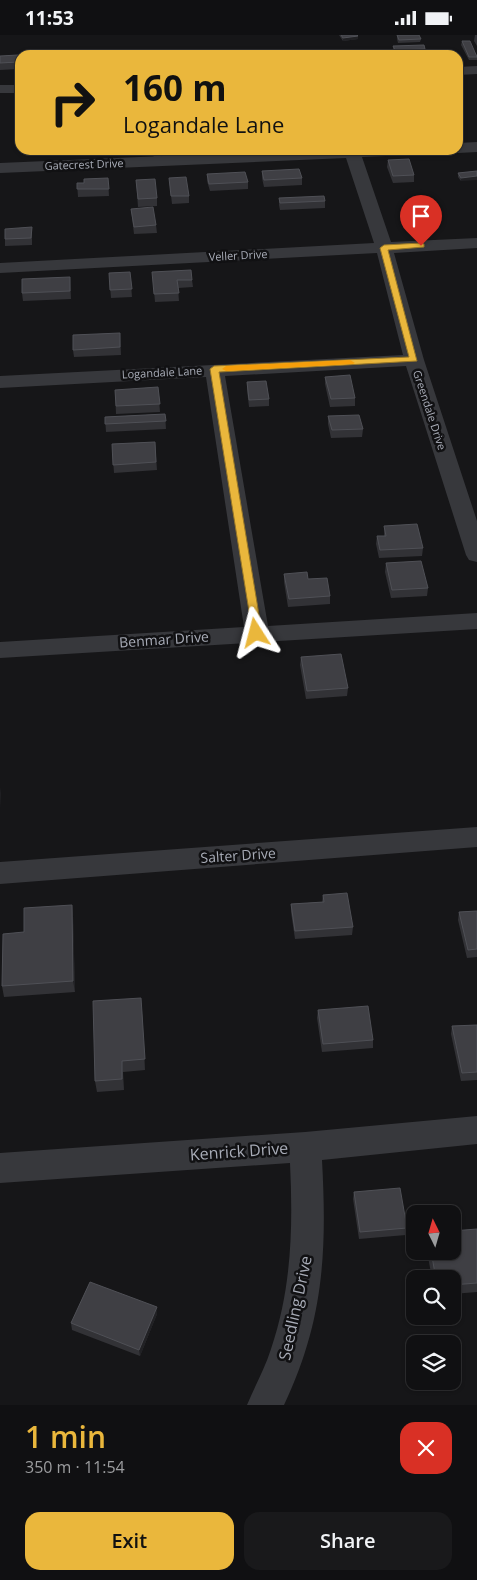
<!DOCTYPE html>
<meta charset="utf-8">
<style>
:root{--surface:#101012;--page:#19191b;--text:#f1f3f6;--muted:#9c9d9f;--line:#303032;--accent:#eab73c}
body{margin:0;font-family:"Open Sans",sans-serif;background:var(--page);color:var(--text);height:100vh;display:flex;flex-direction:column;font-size:19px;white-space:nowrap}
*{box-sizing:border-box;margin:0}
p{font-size:16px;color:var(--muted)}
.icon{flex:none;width:28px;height:28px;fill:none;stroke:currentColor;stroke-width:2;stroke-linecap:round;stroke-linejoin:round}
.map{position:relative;height:1370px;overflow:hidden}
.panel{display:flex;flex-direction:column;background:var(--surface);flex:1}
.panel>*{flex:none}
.guide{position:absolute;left:15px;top:15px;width:448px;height:105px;border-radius:15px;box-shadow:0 1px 4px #0004,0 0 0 1px var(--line);background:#eab73c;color:#111;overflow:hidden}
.needle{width:32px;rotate:355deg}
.tools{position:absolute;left:406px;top:1170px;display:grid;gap:10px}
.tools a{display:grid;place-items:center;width:55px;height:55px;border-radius:10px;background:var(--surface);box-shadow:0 1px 4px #0004,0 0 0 1px var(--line);font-size:25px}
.pin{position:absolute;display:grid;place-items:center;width:42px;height:42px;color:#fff;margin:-51px -21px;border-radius:50% 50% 50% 0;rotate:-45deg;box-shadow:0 0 5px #0007}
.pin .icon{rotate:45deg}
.me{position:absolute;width:55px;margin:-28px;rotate:351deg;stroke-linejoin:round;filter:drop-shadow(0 0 4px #0008)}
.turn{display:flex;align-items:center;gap:18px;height:105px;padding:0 25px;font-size:22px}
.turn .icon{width:65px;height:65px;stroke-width:2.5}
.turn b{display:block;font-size:35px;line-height:42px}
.round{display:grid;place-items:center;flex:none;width:52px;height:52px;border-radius:15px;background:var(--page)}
.headline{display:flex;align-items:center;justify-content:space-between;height:85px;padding:0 25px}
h1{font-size:30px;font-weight:600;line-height:38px;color:var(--accent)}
.action{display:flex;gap:10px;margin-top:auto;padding:10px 25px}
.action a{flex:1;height:58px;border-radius:15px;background:var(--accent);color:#111;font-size:20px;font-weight:600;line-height:58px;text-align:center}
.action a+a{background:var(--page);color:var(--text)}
.status{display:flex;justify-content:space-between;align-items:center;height:35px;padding:0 25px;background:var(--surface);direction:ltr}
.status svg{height:14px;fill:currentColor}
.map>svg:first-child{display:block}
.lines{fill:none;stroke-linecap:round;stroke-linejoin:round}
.lane{fill:#37383c;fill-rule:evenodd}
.street{fill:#37383c;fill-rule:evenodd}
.wall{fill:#323236}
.shaded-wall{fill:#212124}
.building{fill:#3f3f44;stroke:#4f5056}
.route{fill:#eab73c;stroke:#987727}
.slow{fill:#f59e0b}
.labels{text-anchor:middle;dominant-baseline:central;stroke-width:5;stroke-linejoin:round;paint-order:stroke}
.far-street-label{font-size:11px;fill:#a8acb7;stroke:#111113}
.street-label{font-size:14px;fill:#a8acb7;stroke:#111113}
.near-street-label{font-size:16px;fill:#a8acb7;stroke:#111113}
</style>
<div class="status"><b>11:53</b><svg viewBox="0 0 49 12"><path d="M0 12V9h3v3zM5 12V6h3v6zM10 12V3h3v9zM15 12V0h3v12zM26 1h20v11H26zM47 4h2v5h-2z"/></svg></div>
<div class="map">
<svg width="477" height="1370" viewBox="0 0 477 1370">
<rect width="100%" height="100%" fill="#161618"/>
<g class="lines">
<path class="lane" d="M 153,115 L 161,115 L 161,128 L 154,126 Z"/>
<path class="street" d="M 477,31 L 477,39 L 458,40 L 458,32 Z
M 0,50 L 20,50 L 20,58 L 0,58 Z
M 477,107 L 477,117 L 458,118 L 451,115 L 458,115 L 458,108 Z
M 301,115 L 417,115 L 409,120 L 362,122 L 391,207 L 477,203 L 477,213 L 394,218 L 424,325 L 477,486 L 477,527 L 469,525 L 466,520 L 406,331 L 225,341 L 268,591 L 477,578 L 477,594 L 0,623 L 0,607 L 244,592 L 206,342 L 0,353 L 0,341 L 403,320 L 377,218 L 0,238 L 0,228 L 374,208 L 346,123 L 0,138 L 0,128 Z
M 477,792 L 477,812 L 0,849 L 0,827 Z
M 477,1081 L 477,1109 L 322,1125 C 327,1216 324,1286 284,1370 L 247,1370 C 255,1351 265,1333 271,1314 C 292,1252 293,1191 290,1128 L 0,1148 L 0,1118 L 305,1097 Z"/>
</g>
<path class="wall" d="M 339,0 L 357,0 L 358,4 L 343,6 Z
M 397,0 L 421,4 L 420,7 L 398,8 L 397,4 Z
M 475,0 L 477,0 L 477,11 L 474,6 Z
M 462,6 L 477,20 L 477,25 L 469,25 L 461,10 Z
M 393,11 L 425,14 L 425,18 L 395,19 L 393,14 Z
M 0,21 L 19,27 L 18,34 L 0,35 Z
M 20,67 L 20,79 L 19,80 L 18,72 Z
M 35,115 L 64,115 L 35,116 Z
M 388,125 L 414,140 L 414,147 L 393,148 L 387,132 Z
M 262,136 L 302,143 L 302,150 L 264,152 L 262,143 Z
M 477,136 L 461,146 L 458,142 L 458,138 Z
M 207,139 L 248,147 L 248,154 L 210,156 L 207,146 Z
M 108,143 L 109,161 L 78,162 L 77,148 L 84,148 Z
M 169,143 L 189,161 L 189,168 L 172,169 Z
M 136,145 L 157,163 L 157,171 L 138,172 Z
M 279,163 L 325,166 L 325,173 L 280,175 L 279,170 Z
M 131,174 L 156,190 L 157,198 L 134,199 Z
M 32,192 L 32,210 L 5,211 L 5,204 Z
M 130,237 L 132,262 L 111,263 L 109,238 Z
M 70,242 L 71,264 L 23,266 L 22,258 Z
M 153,244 L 192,245 L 193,252 L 178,253 L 179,266 L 155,267 Z
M 120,298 L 121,320 L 74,322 L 73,315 Z
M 325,342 L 355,363 L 355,371 L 330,372 L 325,349 Z
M 247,347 L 269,364 L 269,371 L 249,372 L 247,355 Z
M 158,352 L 160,377 L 116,379 L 115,355 Z
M 165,379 L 166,394 L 106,397 L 105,382 Z
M 328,381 L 363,394 L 362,402 L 331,403 L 328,389 Z
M 155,407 L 157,435 L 114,438 L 112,409 Z
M 384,491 L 423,513 L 422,521 L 379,523 L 376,509 L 377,501 L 384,501 Z
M 386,528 L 428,553 L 427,561 L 391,563 L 385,537 Z
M 284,539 L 308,544 L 330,561 L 330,569 L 288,572 L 284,547 Z
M 301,622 L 348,653 L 347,661 L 306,664 L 300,630 Z
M 323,860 L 353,892 L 352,900 L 295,904 L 291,877 L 291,869 L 322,867 Z
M 72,870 L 73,881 L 75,957 L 4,962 L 2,951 L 24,897 Z
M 477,876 L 477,922 L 467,923 L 458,885 L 459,877 Z
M 142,974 L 145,1035 L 123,1037 L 124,1055 L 97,1057 L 95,1046 Z
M 318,975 L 373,1005 L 373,1013 L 322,1017 L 317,983 Z
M 477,990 L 477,1045 L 461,1046 L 451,999 L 452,991 Z
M 354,1157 L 407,1193 L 406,1200 L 359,1204 L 353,1164 Z
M 477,1194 L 477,1257 L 452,1259 L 452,1244 L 432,1244 L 427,1216 L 452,1216 Z
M 157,1279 L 140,1321 L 72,1295 L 71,1288 Z"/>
<path class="shaded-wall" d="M 358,1 L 358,4 L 343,6 L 343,3 Z
M 477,141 L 477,145 L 461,146 L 461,143 Z
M 0,752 L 1,759 L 0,774 Z
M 72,870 L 73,881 L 75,957 L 73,946 Z
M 157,1272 L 157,1279 L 140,1321 L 139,1315 Z"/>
<path class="building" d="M 341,0 L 357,0 L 358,1 L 343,3 Z
M 397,0 L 419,0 L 421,4 L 399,5 Z
M 462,6 L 470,6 L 477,22 L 469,22 Z
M 424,10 L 425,14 L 395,15 L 393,11 Z
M 18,20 L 18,27 L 0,28 L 0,21 Z
M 18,67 L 20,67 L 20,72 L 18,72 Z
M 409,124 L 414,140 L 393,141 L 388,125 Z
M 299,134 L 302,143 L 264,145 L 262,136 Z
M 477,136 L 477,141 L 461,143 L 458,138 Z
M 245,137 L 248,147 L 209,149 L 207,139 Z
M 186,142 L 189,161 L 171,161 L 169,143 Z
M 108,143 L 109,154 L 77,154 L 77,148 L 84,148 L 84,144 Z
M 155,144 L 157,163 L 138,164 L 136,145 Z
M 324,161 L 325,166 L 280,168 L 279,163 Z
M 153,172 L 156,190 L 134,192 L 131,174 Z
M 32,192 L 31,203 L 5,204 L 5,194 Z
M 191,235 L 192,245 L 177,245 L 179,258 L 154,259 L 152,237 Z
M 130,237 L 132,254 L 110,255 L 109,238 Z
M 70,242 L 70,256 L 22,258 L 22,244 Z
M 120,298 L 120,312 L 73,315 L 73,300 Z
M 350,340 L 355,363 L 331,364 L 325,342 Z
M 266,346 L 269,364 L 249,365 L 247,347 Z
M 158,352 L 160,369 L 116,371 L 115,355 Z
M 165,379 L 166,386 L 105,389 L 105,382 Z
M 359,380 L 363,394 L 332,395 L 328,381 Z
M 155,407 L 156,427 L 113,430 L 112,409 Z
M 417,489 L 423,513 L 380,515 L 377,501 L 386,501 L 384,491 Z
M 421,526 L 428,553 L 392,555 L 386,528 Z
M 307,537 L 308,544 L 327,543 L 330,561 L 289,564 L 284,539 Z
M 341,619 L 348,653 L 307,656 L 301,622 Z
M 347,858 L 353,892 L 295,896 L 291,869 L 324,867 L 323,860 Z
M 72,870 L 73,946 L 2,951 L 3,899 L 24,897 L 24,873 Z
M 477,876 L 477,914 L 468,915 L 459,877 Z
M 141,963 L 145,1024 L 122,1026 L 122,1044 L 95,1046 L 93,966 Z
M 368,971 L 373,1005 L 323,1009 L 318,975 Z
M 477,990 L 477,1037 L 462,1038 L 452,991 Z
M 400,1153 L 407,1193 L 360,1197 L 354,1157 Z
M 477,1194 L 477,1248 L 452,1250 L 452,1244 L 436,1244 L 431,1216 L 452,1216 L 452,1196 Z
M 90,1247 L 157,1272 L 139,1315 L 71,1288 Z"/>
<path class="route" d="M 421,208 L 424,209 L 424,212 L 388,215 L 417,326 L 219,337 L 262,598 L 256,602 L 253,601 L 210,334 L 214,331 L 409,322 L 380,213 L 384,210 Z"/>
<path class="slow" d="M 350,325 L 355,328 L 353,329 L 226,336 L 222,334 L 226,331 Z"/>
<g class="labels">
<g class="far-street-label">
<text transform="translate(84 129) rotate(-2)">Gatecrest Drive</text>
<text transform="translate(238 220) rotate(-3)">Veller Drive</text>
<text transform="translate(162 337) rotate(-3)">Logandale Lane</text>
<text transform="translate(430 375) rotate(72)">Greendale Drive</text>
</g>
<g class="street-label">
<text transform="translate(164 604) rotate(-4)">Benmar Drive</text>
<text transform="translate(238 820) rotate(-4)">Salter Drive</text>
</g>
<g class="near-street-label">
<text transform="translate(239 1116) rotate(-4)">Kenrick Drive</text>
<text transform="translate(295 1273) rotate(-78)">Seedling Drive</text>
</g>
</g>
</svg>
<div class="tools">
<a><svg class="needle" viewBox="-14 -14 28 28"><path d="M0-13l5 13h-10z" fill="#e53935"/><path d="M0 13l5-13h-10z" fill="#9c9d9f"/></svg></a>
<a><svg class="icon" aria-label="search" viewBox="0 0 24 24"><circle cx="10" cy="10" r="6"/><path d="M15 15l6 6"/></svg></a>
<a><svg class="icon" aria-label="layers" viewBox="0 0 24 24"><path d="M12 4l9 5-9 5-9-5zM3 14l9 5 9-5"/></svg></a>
</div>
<div class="pin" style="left:421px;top:211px;background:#d93025"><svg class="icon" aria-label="arrive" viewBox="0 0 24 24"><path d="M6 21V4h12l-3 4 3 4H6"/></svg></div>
<svg class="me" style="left:256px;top:598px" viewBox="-20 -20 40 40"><path d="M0-17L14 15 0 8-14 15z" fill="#eab73c" stroke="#fff" stroke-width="4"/></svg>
<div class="guide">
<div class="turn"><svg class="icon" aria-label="right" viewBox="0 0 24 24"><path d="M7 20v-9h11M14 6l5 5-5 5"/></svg><div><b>160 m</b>Logandale Lane</div></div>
</div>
</div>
<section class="panel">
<div class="headline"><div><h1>1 min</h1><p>350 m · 11:54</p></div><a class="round" style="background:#d93025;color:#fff"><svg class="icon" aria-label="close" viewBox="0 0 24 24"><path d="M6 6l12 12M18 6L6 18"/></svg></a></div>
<div class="action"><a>Exit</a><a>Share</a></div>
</section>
